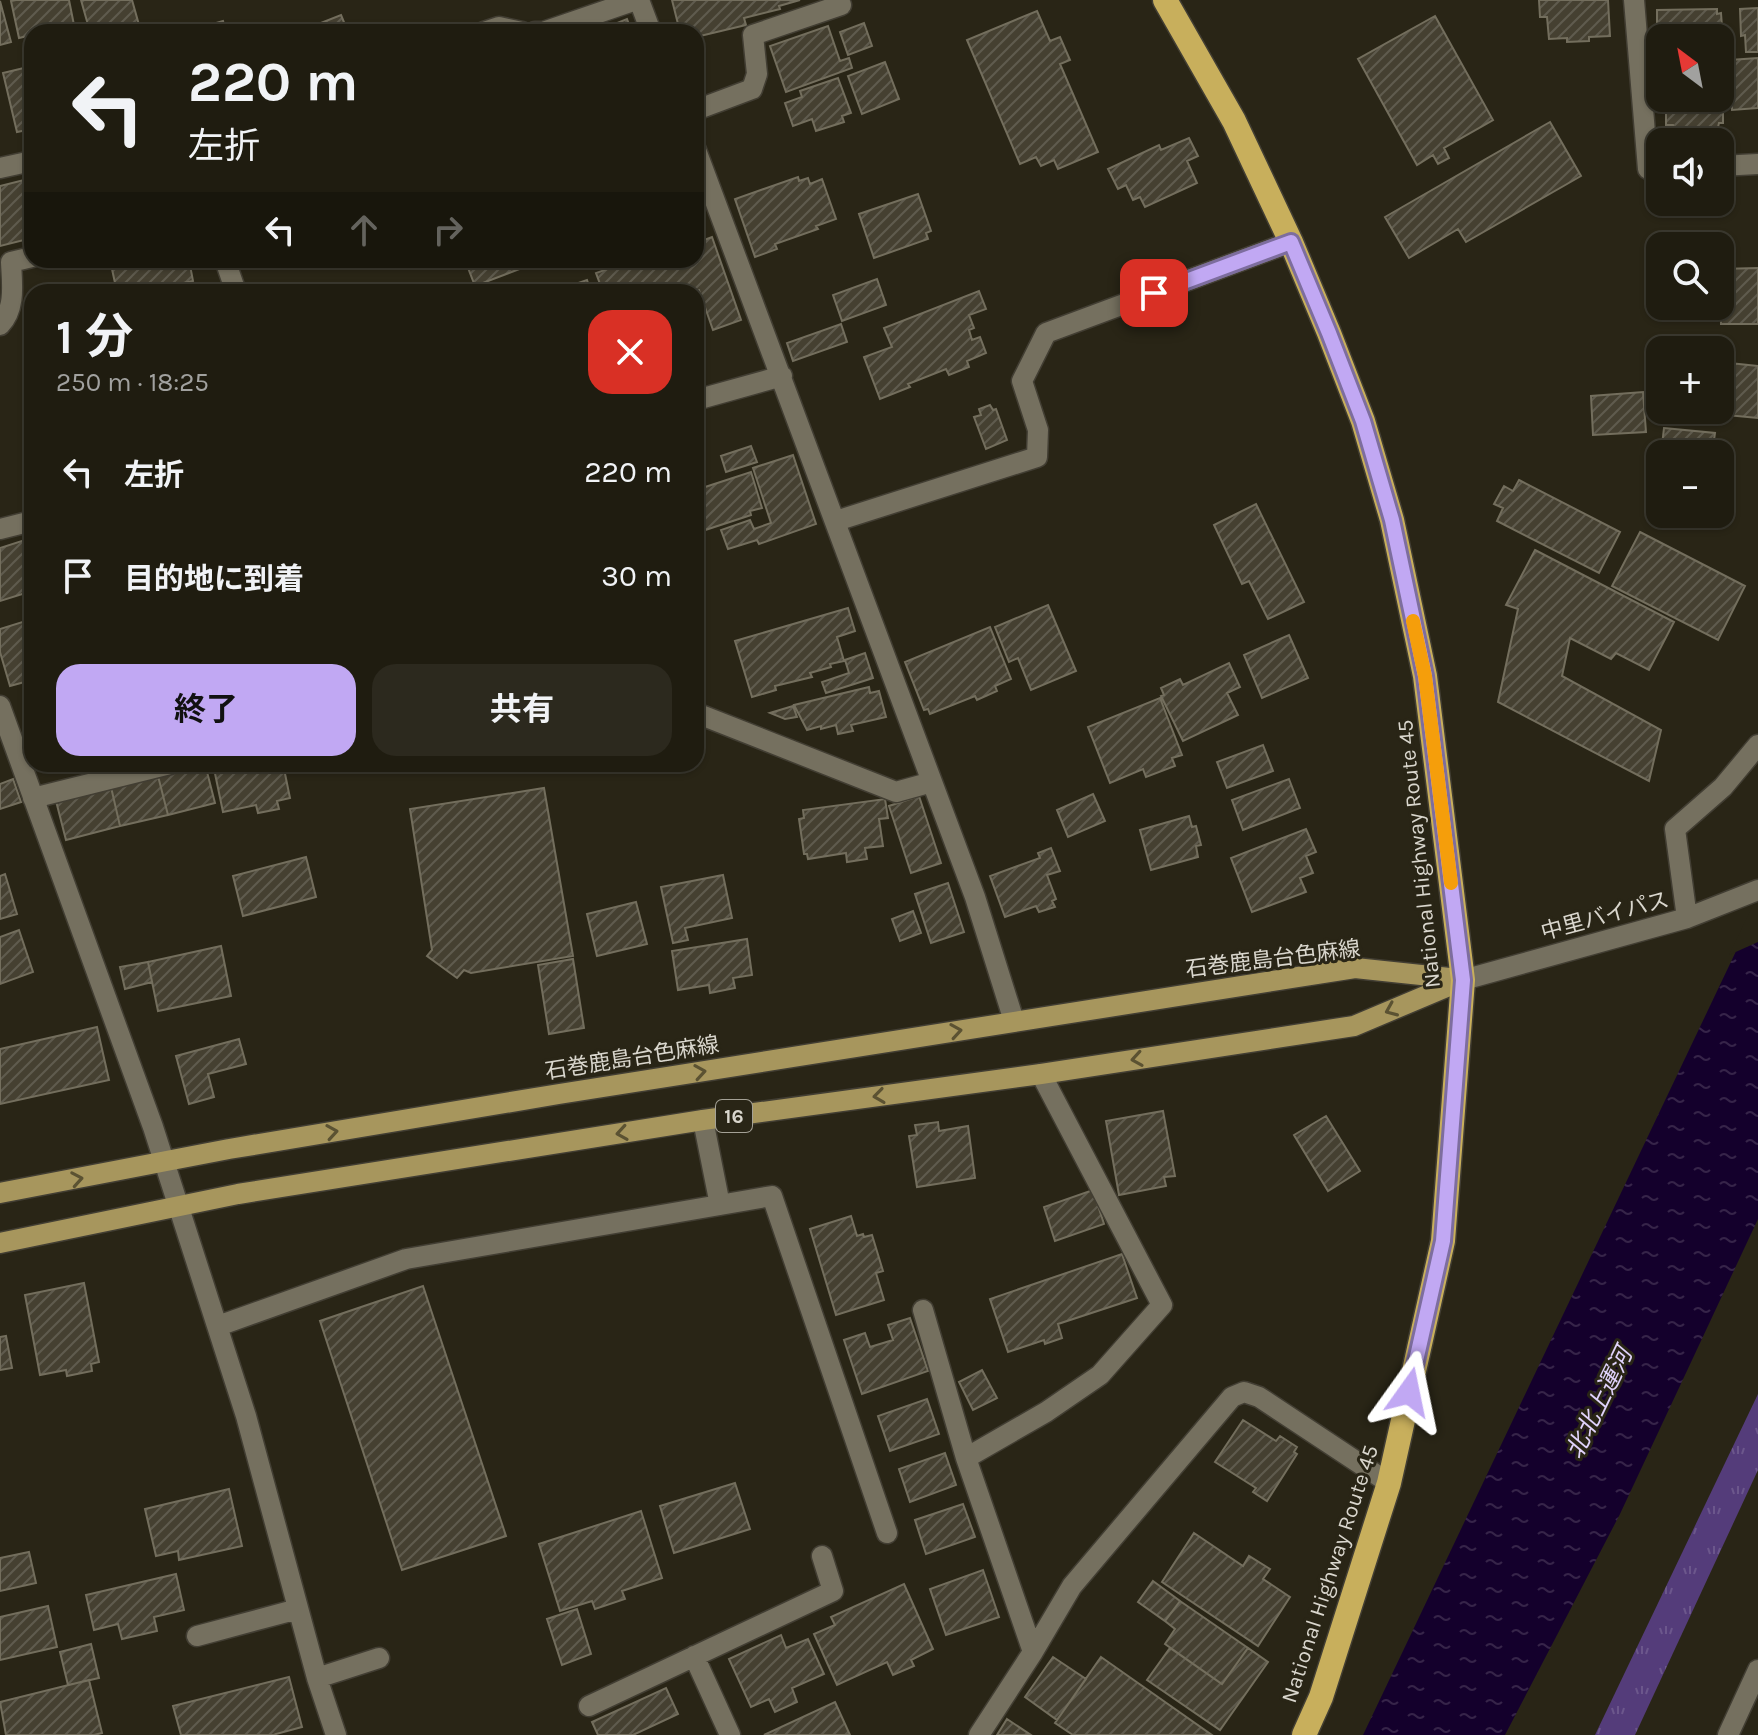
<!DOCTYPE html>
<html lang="ja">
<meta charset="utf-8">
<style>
:root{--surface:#1f1c10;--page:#2c291e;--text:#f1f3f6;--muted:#a1a19f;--line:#3c3a30;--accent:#c1a8f3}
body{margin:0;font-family:Karla,"Noto Sans JP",sans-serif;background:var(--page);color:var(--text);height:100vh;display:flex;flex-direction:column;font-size:30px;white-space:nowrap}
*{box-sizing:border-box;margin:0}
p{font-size:26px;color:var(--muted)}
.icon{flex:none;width:44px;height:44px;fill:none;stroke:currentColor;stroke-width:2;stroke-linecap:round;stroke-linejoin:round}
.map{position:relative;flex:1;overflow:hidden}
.panel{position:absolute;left:24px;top:284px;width:680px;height:488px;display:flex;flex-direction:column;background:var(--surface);border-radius:24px;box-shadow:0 2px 6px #0004,0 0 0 2px var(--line)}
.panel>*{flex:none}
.top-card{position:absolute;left:24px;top:24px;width:680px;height:244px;border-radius:24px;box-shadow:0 2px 6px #0004,0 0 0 2px var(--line);background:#1f1c10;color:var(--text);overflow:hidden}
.needle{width:52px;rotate:328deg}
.tools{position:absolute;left:1646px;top:24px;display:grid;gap:16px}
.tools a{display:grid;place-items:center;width:88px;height:88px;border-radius:16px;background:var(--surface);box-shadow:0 2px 6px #0004,0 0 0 2px var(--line);font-size:40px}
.pin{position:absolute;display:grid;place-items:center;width:68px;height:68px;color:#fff;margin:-34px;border-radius:16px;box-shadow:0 4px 12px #0006}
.me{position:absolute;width:88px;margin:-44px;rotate:12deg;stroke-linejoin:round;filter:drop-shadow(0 0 6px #0008)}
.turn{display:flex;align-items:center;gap:28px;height:168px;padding:0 32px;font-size:36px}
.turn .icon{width:104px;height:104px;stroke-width:2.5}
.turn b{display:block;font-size:56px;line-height:68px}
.lanes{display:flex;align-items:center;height:76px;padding:0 32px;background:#0003;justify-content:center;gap:40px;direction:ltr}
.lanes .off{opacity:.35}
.round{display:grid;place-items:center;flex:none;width:84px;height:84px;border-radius:24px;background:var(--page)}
.head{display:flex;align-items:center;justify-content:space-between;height:136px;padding:0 32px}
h1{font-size:48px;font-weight:700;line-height:60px}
.button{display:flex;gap:16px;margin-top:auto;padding:16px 32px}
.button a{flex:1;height:92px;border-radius:24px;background:var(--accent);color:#111;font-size:32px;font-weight:700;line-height:92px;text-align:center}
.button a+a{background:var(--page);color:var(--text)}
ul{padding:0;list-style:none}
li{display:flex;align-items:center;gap:24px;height:104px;padding:0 32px}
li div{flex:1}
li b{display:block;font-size:30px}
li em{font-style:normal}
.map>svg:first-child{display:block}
.grass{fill:url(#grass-tufts)}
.water{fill:url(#water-ripples)}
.pier{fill:#292516}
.building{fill:url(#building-hatch);stroke:#736e5d;stroke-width:2}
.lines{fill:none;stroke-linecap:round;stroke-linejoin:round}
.minor-casing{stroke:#423e33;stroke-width:23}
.major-casing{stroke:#423e33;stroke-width:23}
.highway-casing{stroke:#423e33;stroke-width:27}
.minor{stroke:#75705f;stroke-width:20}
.major{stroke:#a7965d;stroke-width:20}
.highway{stroke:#c8af5c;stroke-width:24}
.oneway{stroke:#5b5232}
.route-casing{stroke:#7d6d9e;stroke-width:20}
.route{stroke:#c1a8f3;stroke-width:14}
.slow{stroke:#f59e0b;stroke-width:14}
.labels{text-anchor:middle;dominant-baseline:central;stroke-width:6;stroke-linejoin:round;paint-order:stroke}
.shield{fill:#292516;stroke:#a4a196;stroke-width:2}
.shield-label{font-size:20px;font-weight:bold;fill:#d9d6cd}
.street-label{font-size:22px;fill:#d9d6cd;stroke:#292516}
.water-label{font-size:24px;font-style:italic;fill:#e0d3fb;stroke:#292516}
</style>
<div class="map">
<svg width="1758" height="1735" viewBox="0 0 1758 1735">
<defs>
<pattern id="grass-tufts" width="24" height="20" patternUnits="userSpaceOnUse" patternTransform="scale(2)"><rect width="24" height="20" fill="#543c7a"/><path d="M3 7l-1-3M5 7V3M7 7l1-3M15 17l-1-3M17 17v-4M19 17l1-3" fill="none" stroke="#6c578c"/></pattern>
<pattern id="water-ripples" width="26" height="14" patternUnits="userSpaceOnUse" patternTransform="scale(2)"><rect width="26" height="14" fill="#14002c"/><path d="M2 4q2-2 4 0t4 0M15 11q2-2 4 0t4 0" fill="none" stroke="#362449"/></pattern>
<pattern id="building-hatch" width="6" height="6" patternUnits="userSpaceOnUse" patternTransform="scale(2)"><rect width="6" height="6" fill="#454031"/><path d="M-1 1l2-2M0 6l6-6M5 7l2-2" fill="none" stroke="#5f5b4e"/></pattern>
</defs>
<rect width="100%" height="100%" fill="#292516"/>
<path class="grass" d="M 1758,1394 L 1758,1470 L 1635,1735 L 1595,1735 Z"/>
<path class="water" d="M 1758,905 L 1758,1219 L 1620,1514 L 1505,1735 L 1363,1735 Z"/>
<path class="pier" d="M 1758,901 L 1758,942 L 1729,955 L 1754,903 Z"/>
<path class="building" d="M 16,0 L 69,0 L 74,25 L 43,32 L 32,32 L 32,35 L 19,38 L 11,1 Z
M 81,0 L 132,0 L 141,32 L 90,32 Z
M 672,0 L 800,0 L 779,6 L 780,9 L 744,18 L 746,25 L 696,37 L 696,32 L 680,32 Z
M 1539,0 L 1608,0 L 1610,36 L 1589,37 L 1589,41 L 1567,42 L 1567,38 L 1549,39 L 1547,17 L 1540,17 Z
M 0,1 L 11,42 L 0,45 Z
M 1758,8 L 1758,52 L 1746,52 L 1745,35 L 1741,36 L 1740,9 Z
M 1717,9 L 1717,14 L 1721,13 L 1722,27 L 1718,27 L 1719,38 L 1660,38 L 1660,53 L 1657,53 L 1657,10 Z
M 1037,11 L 1050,41 L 1060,37 L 1070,60 L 1060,64 L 1098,152 L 1058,169 L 1054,160 L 1041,166 L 1036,157 L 1020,164 L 967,40 Z
M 341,15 L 348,32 L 298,32 Z
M 1435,16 L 1493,120 L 1444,148 L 1449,158 L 1438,164 L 1433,155 L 1417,165 L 1358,59 Z
M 627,19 L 632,32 L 595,32 Z
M 223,21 L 226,32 L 185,32 Z
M 864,23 L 872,46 L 848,55 L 840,32 Z
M 828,26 L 840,61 L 849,58 L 852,68 L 786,92 L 770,46 Z
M 1758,58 L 1758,108 L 1732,110 L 1730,60 Z
M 885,62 L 899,99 L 862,114 L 848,76 Z
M 32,66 L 32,129 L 17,132 L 3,73 Z
M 838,78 L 851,113 L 842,116 L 844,122 L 816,131 L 812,119 L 793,126 L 785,103 L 802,97 L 800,91 Z
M 1720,81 L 1723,81 L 1723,123 L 1719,123 L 1718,127 L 1674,128 L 1673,125 L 1666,125 L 1666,98 L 1720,98 Z
M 1550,122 L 1581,176 L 1466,242 L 1458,229 L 1409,258 L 1385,217 Z
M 1189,138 L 1198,156 L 1187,161 L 1197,183 L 1145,207 L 1140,197 L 1133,200 L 1126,185 L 1118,189 L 1108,169 L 1159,145 L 1161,150 Z
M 798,177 L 799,181 L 808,178 L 810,184 L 822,179 L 836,219 L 816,226 L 818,229 L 775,244 L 777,249 L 755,257 L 735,199 Z
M 32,178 L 32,238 L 0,246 L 0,186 Z
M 918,194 L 931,231 L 926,233 L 928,239 L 874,258 L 859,214 Z
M 712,237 L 741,320 L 713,330 L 699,290 L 686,292 L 684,285 L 665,292 L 603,292 L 596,273 L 633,260 L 696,260 L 696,243 Z
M 110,260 L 189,260 L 193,281 L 140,292 L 117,292 Z
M 465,260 L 543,260 L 475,286 Z
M 1758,268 L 1758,324 L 1721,324 L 1720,269 Z
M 877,279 L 886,305 L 842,321 L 833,295 Z
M 587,280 L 591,292 L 552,292 Z
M 979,291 L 986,309 L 969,315 L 974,328 L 969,330 L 972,340 L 980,337 L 986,353 L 967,361 L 969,367 L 949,375 L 946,369 L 908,384 L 910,387 L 880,399 L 864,357 L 892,347 L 884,328 Z
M 841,324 L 847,342 L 793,361 L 787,343 Z
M 1720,362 L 1758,366 L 1758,418 L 1674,410 L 1720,410 Z
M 1643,392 L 1646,432 L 1593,435 L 1591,396 Z
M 990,405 L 993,410 L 996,409 L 1007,440 L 986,449 L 974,417 L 981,415 L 979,409 Z
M 1664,428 L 1715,433 L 1712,454 L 1661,454 Z
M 751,446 L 757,462 L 726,472 L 721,456 Z
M 793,455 L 816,524 L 759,544 L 757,540 L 728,549 L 721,530 L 750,520 L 754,529 L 771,523 L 753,468 Z
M 751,472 L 762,508 L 750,511 L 751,515 L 696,533 L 696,507 L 701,505 L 696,490 Z
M 1519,480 L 1620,532 L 1599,573 L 1497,521 L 1503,508 L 1494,504 L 1504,486 L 1513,491 Z
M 1256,504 L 1304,602 L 1268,619 L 1249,581 L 1242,584 L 1214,525 Z
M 1640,532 L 1745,586 L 1718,640 L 1612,586 Z
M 31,538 L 32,591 L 0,601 L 0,548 Z
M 1535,550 L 1674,622 L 1649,670 L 1616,653 L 1611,659 L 1570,638 L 1562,676 L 1661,730 L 1649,781 L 1498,702 L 1518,609 L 1506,605 Z
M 1048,605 L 1076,671 L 1031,690 L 1018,658 L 1009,662 L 995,627 Z
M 848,608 L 855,631 L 837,637 L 844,661 L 830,664 L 831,667 L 810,673 L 812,677 L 775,686 L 776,690 L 752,697 L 735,641 Z
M 32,619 L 32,680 L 10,686 L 0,652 L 0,629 Z
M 990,627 L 1011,679 L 995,686 L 997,691 L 977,700 L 975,696 L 930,714 L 928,709 L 924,710 L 905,662 Z
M 1289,635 L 1308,678 L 1262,698 L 1244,655 Z
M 865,653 L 873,678 L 826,693 L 822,682 L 849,673 L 845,660 Z
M 1229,663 L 1240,687 L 1227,693 L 1238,715 L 1183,741 L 1161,696 L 1164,695 L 1161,688 L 1180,679 L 1183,685 Z
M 869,687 L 870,693 L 879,691 L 886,717 L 851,725 L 853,731 L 838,734 L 836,725 L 821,729 L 821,726 L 807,730 L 794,705 Z
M 1160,698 L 1182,755 L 1172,758 L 1175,766 L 1146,777 L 1143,769 L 1110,783 L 1088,727 Z
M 793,706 L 797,717 L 785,719 L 770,713 Z
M 1263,745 L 1273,771 L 1227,788 L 1217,762 Z
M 205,764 L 215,803 L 168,815 L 158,776 Z
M 213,764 L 283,764 L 290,798 L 277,801 L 279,809 L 258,813 L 256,805 L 223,812 Z
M 158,776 L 168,815 L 120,826 L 111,787 Z
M 13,779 L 21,802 L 0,809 L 0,784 Z
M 1289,779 L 1300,808 L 1243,830 L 1232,800 Z
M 111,787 L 120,826 L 66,840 L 56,801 Z
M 544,788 L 573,956 L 471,973 L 464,970 L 457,978 L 427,956 L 432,950 L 410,809 Z
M 1093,794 L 1105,821 L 1068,837 L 1057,810 Z
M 919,796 L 941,863 L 911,873 L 889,806 Z
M 885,799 L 888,818 L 879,819 L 883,846 L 865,848 L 867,859 L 847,862 L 846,853 L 808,859 L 807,854 L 804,854 L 799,819 L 804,818 L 803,810 Z
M 1189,816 L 1192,827 L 1196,826 L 1201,845 L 1196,846 L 1198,857 L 1151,870 L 1140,830 Z
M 1306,829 L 1316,852 L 1306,856 L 1313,873 L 1300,878 L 1306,892 L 1252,912 L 1231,858 Z
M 1051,848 L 1060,871 L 1047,875 L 1056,899 L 1052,901 L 1055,907 L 1039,912 L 1036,906 L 1005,917 L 990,876 L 1040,858 L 1038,853 Z
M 306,857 L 316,897 L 243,916 L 233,876 Z
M 5,874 L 17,914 L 0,919 L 0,876 Z
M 723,875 L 732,918 L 685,928 L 688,940 L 673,943 L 661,887 Z
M 948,883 L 964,932 L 931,943 L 915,894 Z
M 636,902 L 647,944 L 597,956 L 587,914 Z
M 913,911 L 921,933 L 900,941 L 892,919 Z
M 19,930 L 33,972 L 0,984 L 0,937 Z
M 747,939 L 752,975 L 733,978 L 735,988 L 710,993 L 709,985 L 678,990 L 672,951 Z
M 221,946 L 231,996 L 158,1011 L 148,962 Z
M 573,959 L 584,1028 L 549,1034 L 538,965 Z
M 148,962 L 152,982 L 125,989 L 120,967 Z
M 97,1027 L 109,1080 L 0,1104 L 0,1049 Z
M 239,1039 L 246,1064 L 208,1074 L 214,1097 L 189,1104 L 176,1056 Z
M 1163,1111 L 1175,1176 L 1164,1177 L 1166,1186 L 1119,1195 L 1106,1121 Z
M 1326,1116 L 1360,1171 L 1328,1191 L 1294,1135 Z
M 938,1122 L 939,1131 L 968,1126 L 975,1178 L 917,1187 L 909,1136 L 917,1135 L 915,1125 Z
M 1093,1190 L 1104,1224 L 1055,1241 L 1044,1207 Z
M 851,1216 L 857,1236 L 863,1234 L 864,1237 L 872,1235 L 883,1271 L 876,1273 L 884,1300 L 836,1315 L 810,1229 Z
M 1122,1254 L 1137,1298 L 1058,1324 L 1062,1338 L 1045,1344 L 1044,1340 L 1008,1352 L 990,1299 Z
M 84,1283 L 99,1362 L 91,1364 L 92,1371 L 67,1376 L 66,1370 L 40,1375 L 25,1295 Z
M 423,1286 L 506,1536 L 402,1570 L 320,1321 Z
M 910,1318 L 928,1371 L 862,1394 L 844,1340 L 865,1333 L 870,1347 L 893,1340 L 888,1325 Z
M 6,1336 L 12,1368 L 0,1370 L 0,1337 Z
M 982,1370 L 997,1398 L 973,1410 L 959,1382 Z
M 927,1399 L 939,1434 L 890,1451 L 878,1416 Z
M 1243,1420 L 1276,1441 L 1280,1436 L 1297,1447 L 1294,1452 L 1297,1454 L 1267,1501 L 1253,1492 L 1256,1488 L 1215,1462 Z
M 945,1453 L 956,1485 L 910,1502 L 899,1469 Z
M 735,1483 L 750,1529 L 674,1553 L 660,1506 Z
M 229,1489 L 242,1546 L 179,1560 L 178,1551 L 156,1556 L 145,1509 Z
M 963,1504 L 975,1537 L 926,1554 L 915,1520 Z
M 641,1511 L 662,1578 L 622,1591 L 625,1599 L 595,1609 L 592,1601 L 560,1611 L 539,1544 Z
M 1194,1533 L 1243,1566 L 1249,1556 L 1270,1569 L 1263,1579 L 1290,1597 L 1258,1646 L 1162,1582 Z
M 29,1552 L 36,1583 L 0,1591 L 0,1558 Z
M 983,1570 L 999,1617 L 946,1635 L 930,1589 Z
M 176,1574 L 184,1610 L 154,1617 L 157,1631 L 122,1639 L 118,1624 L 94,1630 L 86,1595 Z
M 1153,1581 L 1180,1601 L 1165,1621 L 1138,1602 Z
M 904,1584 L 933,1649 L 911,1660 L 914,1666 L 893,1675 L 887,1662 L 837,1685 L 814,1634 L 835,1625 L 831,1617 Z
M 1180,1601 L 1248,1648 L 1222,1684 L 1165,1644 L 1175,1629 L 1165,1621 Z
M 48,1606 L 57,1647 L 0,1660 L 0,1617 Z
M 577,1609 L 591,1654 L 562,1665 L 547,1619 Z
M 781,1635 L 786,1648 L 808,1639 L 824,1674 L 792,1688 L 797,1702 L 775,1712 L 769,1699 L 751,1707 L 729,1659 Z
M 91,1644 L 99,1678 L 68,1685 L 60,1652 Z
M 1170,1648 L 1222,1684 L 1248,1648 L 1268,1662 L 1220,1730 L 1147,1680 Z
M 1053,1657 L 1086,1679 L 1057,1720 L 1025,1697 Z
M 1101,1657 L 1212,1735 L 1073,1735 L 1055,1723 Z
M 289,1677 L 302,1727 L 276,1734 L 277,1735 L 181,1735 L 173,1706 Z
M 89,1680 L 102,1733 L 94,1735 L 6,1735 L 0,1702 Z
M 666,1688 L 678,1714 L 633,1735 L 598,1735 L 592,1722 Z
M 835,1702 L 850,1735 L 764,1735 Z
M 1007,1719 L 1031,1735 L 997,1735 Z"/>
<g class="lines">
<g class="minor-casing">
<path id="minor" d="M 639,0 L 651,32
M 1634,0 L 1648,169 L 1660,169
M 484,32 L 499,27 L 522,32
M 535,32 L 543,32 L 636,0
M 696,110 L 752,89 L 757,74 L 753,35 L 841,5
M 696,150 L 975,897 L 1014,1021
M 1720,166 L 1758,164
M 0,168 L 32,161
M 225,260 L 236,292
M 0,325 C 16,308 12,284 11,262 L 32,257
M 696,400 L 782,376
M 836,521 L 1037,457 L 1038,430 L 1022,381 L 1046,333 L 1291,242
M 0,529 L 32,521
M 0,706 L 153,1127 L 246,1416 L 317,1678 L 336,1735
M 696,713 L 896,792 L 932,782
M 33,798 L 170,764
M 1687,918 L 1675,829 L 1723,787 L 1758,745
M 1463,980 L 1687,918 L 1758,890
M 703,1120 L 720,1205
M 923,1310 L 966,1458 L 1033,1652
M 218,1326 L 406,1259 L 772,1196 L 887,1533
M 966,1458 L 1046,1412 L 1100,1375 L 1162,1305 L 1041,1074
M 197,1636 L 298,1609
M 694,1656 L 730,1735
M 317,1678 L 379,1658
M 589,1706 L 833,1591 L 822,1556
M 979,1735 L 1033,1652 L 1072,1586 L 1232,1397 L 1244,1392 L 1259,1397 L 1389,1483
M 1728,1735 L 1758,1670"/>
</g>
<g class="major-casing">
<path id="major" d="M 0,1193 L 229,1149 L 559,1094 L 1355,968 L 1459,979
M 0,1243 L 238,1194 L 703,1120 L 1041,1074 L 1354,1026 L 1463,980"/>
</g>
<g class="highway-casing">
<path id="highway" d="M 1165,0 L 1234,121 L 1291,242 L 1329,333 L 1363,421 L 1392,520 L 1425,676 L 1463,980 L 1443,1241 L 1389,1483 L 1321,1697 L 1304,1735"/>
</g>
<use href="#minor" class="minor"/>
<use href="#major" class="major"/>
<use href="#highway" class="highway"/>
</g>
<defs><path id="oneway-chevron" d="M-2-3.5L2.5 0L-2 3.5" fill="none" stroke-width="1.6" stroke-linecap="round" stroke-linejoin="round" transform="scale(2)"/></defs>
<g class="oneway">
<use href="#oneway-chevron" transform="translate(1391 1010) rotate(157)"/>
<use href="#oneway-chevron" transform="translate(956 1031) rotate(-9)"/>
<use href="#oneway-chevron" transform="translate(1137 1059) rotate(171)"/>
<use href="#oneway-chevron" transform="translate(700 1072) rotate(-9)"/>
<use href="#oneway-chevron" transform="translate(879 1096) rotate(172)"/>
<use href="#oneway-chevron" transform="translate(332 1132) rotate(-9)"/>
<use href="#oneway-chevron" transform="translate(622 1133) rotate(171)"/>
<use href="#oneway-chevron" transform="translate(77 1179) rotate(-10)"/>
</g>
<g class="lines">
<g class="route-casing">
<path id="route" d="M 1154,293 L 1291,242 L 1329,333 L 1363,421 L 1392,520 L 1425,676 L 1463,980 L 1443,1241 L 1409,1392"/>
</g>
<use href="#route" class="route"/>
<path class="slow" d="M 1413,621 L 1425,676 L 1451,883"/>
</g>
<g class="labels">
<rect class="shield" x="716" y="1100" width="36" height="32" rx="6"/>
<g class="shield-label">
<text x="734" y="1116">16</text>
</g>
<g class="street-label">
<text transform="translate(1419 854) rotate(-96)">National Highway Route 45</text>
<text transform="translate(1605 916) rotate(-15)">中里バイパス</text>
<text transform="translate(1273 959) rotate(-7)">石巻鹿島台色麻線</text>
<text transform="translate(632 1058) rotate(-9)">石巻鹿島台色麻線</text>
<text transform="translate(1330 1574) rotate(-72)">National Highway Route 45</text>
</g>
<g class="water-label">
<text transform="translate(1599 1403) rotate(-64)">北北上運河</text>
</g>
</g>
</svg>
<div class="tools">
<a><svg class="needle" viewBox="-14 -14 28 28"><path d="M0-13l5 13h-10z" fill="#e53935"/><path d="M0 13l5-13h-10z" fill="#a1a19f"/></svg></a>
<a><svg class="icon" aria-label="sound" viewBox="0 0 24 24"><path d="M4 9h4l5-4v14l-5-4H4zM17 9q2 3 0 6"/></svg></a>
<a><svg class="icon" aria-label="search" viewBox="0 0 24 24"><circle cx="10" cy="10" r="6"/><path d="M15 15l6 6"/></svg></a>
<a>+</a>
<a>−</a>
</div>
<div class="pin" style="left:1154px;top:293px;background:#d93025"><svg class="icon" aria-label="arrive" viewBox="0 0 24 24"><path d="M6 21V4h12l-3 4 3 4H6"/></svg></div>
<svg class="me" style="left:1409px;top:1392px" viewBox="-20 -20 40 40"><path d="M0-17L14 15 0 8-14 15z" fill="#c1a8f3" stroke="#fff" stroke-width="4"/></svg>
<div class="top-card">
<div class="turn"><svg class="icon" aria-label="left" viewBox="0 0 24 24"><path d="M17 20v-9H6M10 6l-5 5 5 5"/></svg><div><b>220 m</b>左折</div></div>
<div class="lanes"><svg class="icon" aria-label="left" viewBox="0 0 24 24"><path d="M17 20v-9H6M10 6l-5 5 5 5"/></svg><svg class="icon off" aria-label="ahead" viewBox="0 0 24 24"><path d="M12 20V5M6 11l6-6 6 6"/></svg><svg class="icon off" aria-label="right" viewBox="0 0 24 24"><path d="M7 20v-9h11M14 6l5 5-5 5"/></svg></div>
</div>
<section class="panel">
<div class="head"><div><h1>1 分</h1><p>250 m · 18:25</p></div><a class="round" style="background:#d93025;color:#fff"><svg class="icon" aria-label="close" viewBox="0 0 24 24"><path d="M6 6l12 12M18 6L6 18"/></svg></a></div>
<ul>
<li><svg class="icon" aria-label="left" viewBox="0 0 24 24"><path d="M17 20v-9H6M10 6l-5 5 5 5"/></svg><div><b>左折</b></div><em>220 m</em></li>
<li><svg class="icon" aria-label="arrive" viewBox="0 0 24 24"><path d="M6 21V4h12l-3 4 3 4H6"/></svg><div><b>目的地に到着</b></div><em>30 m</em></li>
</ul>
<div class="button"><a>終了</a><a>共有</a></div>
</section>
</div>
